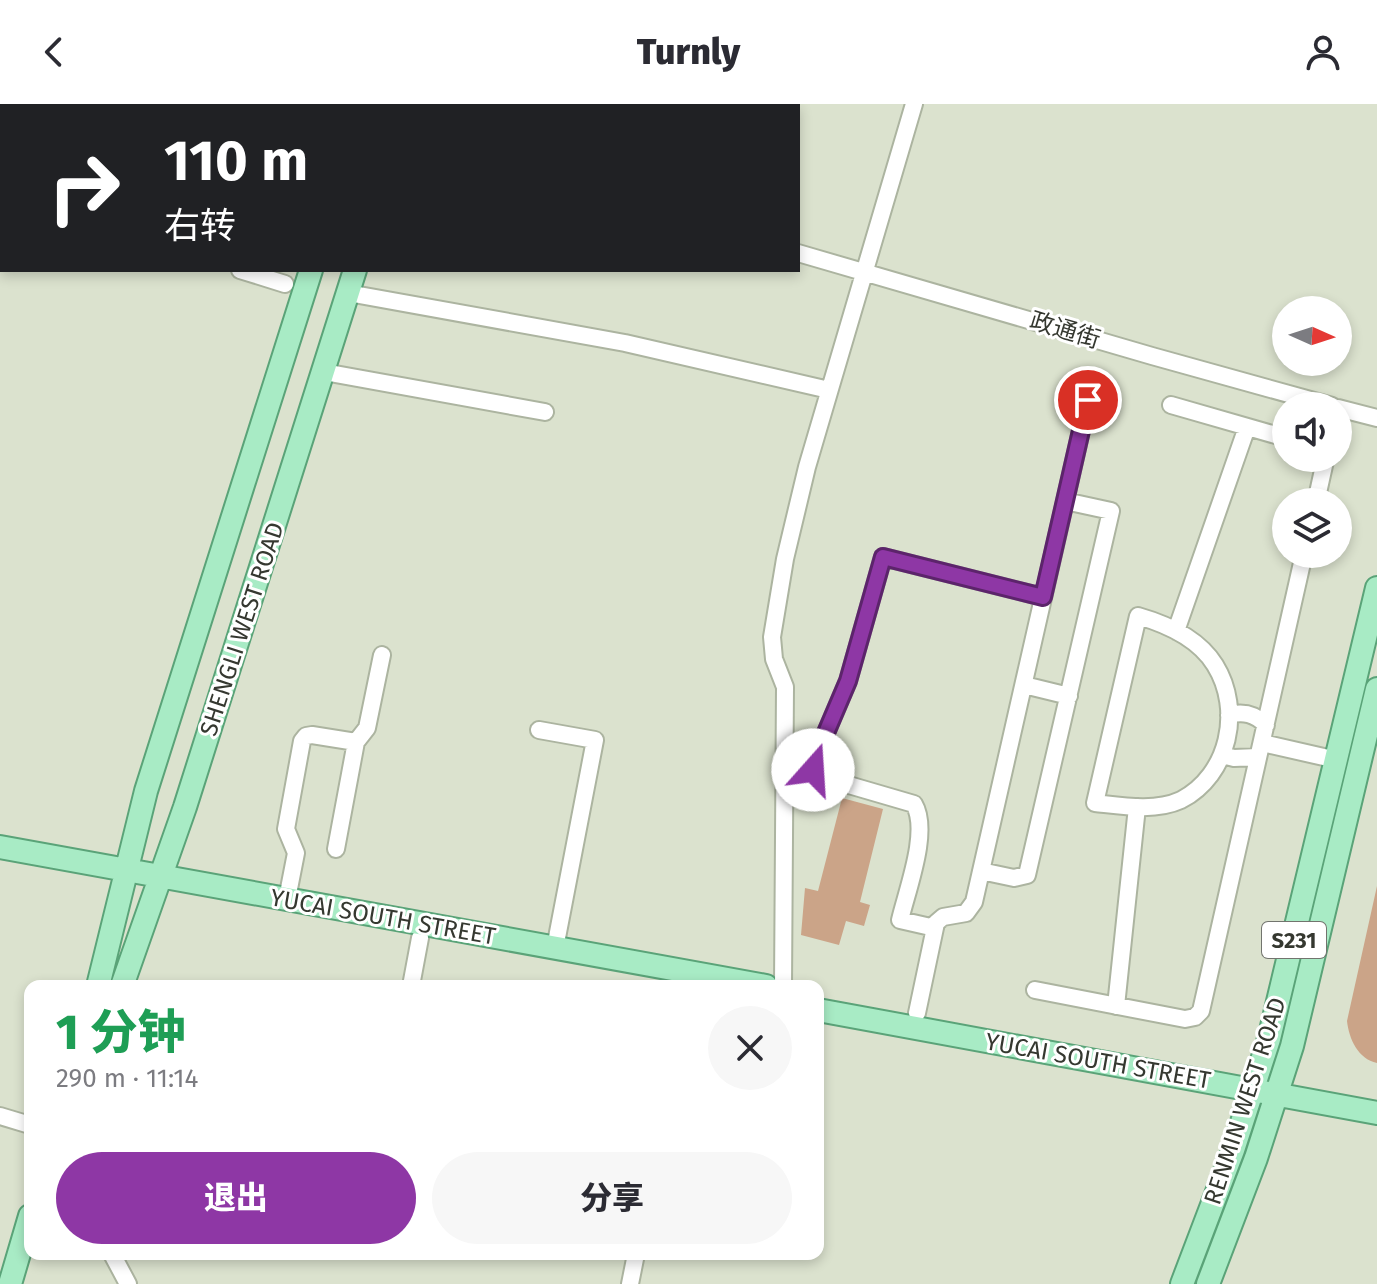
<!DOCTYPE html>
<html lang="zh">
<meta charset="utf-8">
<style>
:root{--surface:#fff;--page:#f7f7f7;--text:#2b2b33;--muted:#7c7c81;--accent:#8e37a5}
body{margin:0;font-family:"Fira Sans","Noto Sans SC",sans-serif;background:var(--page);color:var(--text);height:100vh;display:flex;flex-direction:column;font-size:30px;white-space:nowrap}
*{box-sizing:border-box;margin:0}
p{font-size:26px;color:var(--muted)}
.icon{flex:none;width:44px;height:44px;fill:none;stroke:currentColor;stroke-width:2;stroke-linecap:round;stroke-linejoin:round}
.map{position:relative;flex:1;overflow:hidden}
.sheet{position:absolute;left:24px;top:876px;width:800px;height:280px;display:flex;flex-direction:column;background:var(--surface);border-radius:16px;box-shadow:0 4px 12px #0003}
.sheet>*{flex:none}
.banner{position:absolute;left:0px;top:0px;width:800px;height:168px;box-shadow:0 4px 12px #0003;background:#202124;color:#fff;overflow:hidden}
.needle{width:52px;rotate:93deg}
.buttons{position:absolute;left:1272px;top:192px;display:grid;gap:16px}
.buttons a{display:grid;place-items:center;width:80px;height:80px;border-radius:50%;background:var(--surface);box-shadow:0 4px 12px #0003;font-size:40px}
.pin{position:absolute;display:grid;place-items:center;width:68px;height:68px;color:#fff;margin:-34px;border:4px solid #fff;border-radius:50%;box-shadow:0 2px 8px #0007}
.me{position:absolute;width:88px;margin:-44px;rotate:19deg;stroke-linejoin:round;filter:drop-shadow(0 0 6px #0008)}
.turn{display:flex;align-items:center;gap:28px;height:168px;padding:0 32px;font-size:36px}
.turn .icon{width:104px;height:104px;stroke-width:2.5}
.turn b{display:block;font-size:56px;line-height:68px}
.round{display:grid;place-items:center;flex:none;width:84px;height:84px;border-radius:42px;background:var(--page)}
.summary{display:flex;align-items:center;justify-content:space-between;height:136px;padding:0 32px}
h1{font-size:48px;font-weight:800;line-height:60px;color:#1e9e55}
.action{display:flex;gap:16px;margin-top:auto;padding:16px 32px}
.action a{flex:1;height:92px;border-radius:48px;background:var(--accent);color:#fff;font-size:32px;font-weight:800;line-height:92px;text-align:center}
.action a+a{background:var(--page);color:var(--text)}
header{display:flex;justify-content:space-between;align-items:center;height:104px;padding:0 32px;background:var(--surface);font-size:36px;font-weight:800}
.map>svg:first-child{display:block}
.green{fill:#cba488}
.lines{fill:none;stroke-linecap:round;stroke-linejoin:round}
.minor-casing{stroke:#acb4a0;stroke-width:20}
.major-casing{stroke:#5aa378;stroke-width:26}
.path{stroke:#a1a797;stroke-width:2;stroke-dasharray:6 4;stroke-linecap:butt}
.minor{stroke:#fff;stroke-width:16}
.major{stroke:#a8ebc5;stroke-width:22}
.route-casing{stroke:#5c246b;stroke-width:20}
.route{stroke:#8e37a5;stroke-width:14}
.labels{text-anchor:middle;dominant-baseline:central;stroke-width:6;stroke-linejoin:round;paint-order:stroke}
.shield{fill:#fff;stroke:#72746e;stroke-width:2}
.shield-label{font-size:22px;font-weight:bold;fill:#353830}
.street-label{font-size:24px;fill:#353830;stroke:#fff}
</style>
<header><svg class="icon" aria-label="back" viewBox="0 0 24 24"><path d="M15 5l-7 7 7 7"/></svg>Turnly<svg class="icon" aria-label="person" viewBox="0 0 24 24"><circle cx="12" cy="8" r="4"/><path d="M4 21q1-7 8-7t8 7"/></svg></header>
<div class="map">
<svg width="1377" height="1180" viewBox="0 0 1377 1180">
<rect width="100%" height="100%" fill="#dbe2ce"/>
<path class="green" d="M 842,694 L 883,705 L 860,798 L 870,801 L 864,822 L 846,817 L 839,841 L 801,831 L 805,784 L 818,787 Z
M 1377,782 L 1377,959 C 1358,955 1349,935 1347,917 Z"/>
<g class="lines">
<g class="minor-casing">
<path id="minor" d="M 181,2 L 182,0
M 0,97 L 2,97
M 798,149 L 1152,252 L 1332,302
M 240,166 L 285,180
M 348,189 L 625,239 L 829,286
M 324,268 L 545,308
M 1171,301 L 1286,334
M 1338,304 L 1377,314
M 1316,398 L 1325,357 L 1323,354
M 1138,512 C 1166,520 1199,535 1215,561 C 1243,606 1229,671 1181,696 C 1155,708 1122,702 1095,699 Z
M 1176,527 L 1247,323
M 1024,581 L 1069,592
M 1229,611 C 1244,607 1255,610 1266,621
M 539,626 L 595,636 L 555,844
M 1262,639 L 1337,656
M 1222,651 L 1234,654 L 1258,653
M 336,745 L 356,638 L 367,624 L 382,551
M 981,767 L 1014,774 L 1027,771 L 1111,407 L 1065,397
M 287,795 L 296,749 L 286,725 L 302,637 L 306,632 L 312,631 L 356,638
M 935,824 L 900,816 C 907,786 930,727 914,700 L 818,672 L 813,666 L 814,657 L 848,577 L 883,453 L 1043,493
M 411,882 L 420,834
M 783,882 L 785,583 L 774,555 L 772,533 L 785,455 L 807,363 L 914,0
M 1035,886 L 1185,915 L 1195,913 L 1201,907 L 1304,450
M 1116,902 L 1137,703
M 917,909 L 936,819 L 943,813 L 966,809 L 974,798 L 1088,296
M 0,1012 L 30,1021
M 112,1150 L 128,1180
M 630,1180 L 636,1150"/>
</g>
<g class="major-casing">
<path id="major" d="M 362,2 L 362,0
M 407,2 L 407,0
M 0,743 L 766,882
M 98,882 L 146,687 L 311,166
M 122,882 L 185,703 L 355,166
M 818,906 L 1377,1009
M 10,1180 L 30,1112
M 1182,1180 L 1233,1046 L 1269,935 L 1377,484
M 1208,1180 L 1256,1054 L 1292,942 L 1377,585"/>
</g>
<path class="path" d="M 132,2 L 133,0"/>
<use href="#minor" class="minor"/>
<use href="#major" class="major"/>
</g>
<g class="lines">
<g class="route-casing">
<path id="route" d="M 813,666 L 814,657 L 848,577 L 883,453 L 1043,493 L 1088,296"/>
</g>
<use href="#route" class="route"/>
</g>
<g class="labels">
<rect class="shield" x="1262" y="818" width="64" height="36" rx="6"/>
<g class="shield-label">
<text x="1294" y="836">S231</text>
</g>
<g class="street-label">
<text transform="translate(1065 226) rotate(17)">政通街</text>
<text transform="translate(242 525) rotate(-72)">SHENGLI WEST ROAD</text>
<text transform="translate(383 813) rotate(10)">YUCAI SOUTH STREET</text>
<text transform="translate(1098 957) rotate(10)">YUCAI SOUTH STREET</text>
<text transform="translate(1245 997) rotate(-72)">RENMIN WEST ROAD</text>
</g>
</g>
</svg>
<div class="buttons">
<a><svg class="needle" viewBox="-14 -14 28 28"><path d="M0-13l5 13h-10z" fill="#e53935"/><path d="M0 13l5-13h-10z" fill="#7c7c81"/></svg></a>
<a><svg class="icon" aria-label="sound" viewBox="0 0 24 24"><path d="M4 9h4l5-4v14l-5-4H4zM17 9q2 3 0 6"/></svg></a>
<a><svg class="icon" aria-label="layers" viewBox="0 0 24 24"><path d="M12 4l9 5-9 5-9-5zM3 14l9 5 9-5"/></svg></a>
</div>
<div class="pin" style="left:1088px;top:296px;background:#d93025"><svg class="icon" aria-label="arrive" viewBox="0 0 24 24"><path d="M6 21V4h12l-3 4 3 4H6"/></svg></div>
<svg class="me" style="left:813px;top:666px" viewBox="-20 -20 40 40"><circle r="19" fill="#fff"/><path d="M0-13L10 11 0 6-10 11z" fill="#8e37a5"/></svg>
<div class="banner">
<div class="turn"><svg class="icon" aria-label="right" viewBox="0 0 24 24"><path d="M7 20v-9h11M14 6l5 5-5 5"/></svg><div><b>110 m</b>右转</div></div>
</div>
<section class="sheet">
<div class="summary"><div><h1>1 分钟</h1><p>290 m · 11:14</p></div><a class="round"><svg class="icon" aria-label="close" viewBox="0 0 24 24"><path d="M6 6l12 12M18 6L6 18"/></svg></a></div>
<div class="action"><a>退出</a><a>分享</a></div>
</section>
</div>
